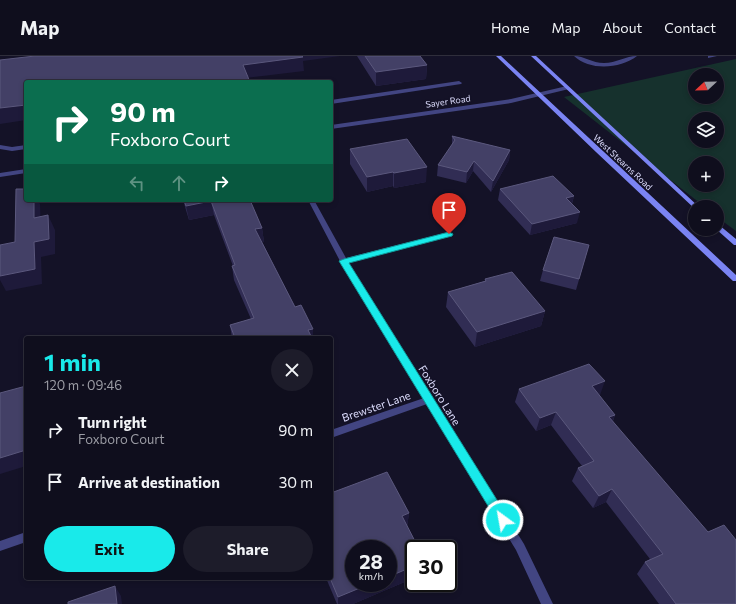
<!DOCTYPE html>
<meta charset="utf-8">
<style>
:root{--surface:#0f0e1d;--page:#1d1c2a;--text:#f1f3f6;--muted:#9b9ca4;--line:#2f2e3b;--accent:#19eaea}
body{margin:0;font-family:Commissioner,sans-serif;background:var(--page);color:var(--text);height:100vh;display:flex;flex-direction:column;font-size:15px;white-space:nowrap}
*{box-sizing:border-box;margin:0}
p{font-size:13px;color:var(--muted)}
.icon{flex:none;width:22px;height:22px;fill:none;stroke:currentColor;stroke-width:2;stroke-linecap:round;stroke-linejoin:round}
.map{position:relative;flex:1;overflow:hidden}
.sheet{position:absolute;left:24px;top:280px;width:309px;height:244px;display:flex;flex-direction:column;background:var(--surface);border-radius:4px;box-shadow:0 2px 6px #0003,0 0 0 1px var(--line)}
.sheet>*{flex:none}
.hud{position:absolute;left:24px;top:24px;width:309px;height:122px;border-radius:4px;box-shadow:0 2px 6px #0003,0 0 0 1px var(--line);background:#0b6e4f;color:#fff;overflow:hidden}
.needle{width:26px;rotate:248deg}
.fabs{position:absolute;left:688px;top:12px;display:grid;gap:8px}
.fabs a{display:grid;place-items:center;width:36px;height:36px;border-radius:50%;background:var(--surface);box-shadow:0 2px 6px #0003,0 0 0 1px var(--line);font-size:20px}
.speed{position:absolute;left:345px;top:484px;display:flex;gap:8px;font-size:20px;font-weight:700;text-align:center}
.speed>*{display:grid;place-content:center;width:52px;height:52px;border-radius:50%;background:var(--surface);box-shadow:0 2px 6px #0003,0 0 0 1px var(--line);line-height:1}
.speed small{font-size:10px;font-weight:400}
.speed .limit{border:2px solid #111;border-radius:6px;background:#fff;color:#111}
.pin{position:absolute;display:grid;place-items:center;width:34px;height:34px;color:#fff;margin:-41px -17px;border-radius:50% 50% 50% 0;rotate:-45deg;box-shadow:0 0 4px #0007}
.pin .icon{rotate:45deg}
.me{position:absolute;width:44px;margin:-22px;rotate:328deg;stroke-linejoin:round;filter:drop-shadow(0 0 3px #0008)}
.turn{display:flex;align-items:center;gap:14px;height:84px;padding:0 20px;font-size:18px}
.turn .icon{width:52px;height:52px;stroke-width:2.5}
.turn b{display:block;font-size:28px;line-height:34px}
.lanes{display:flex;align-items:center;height:38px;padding:0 20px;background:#0003;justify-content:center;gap:20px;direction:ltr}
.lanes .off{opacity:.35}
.round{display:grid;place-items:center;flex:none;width:42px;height:42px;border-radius:21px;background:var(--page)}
.overview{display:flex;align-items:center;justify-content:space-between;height:68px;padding:0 20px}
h1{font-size:24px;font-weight:700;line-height:30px;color:var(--accent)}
.action{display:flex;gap:8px;margin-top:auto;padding:8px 20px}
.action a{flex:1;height:46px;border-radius:24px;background:var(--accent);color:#111;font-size:16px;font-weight:700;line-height:46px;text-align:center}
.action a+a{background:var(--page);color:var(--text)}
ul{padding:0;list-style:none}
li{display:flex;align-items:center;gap:12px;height:52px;padding:0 20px}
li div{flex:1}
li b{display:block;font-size:15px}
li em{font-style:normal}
header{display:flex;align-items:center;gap:24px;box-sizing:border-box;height:56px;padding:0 20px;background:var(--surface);border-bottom:1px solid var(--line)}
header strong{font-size:19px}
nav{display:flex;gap:22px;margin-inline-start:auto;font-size:14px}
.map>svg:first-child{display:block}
.green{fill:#16312d;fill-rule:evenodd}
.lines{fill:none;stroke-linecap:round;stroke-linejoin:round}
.service{fill:#424582;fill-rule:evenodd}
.minor{fill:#424582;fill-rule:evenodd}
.secondary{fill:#7b84f3;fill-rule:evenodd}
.wall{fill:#312d54}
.shaded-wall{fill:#1e1a3a}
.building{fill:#434066;stroke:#5b587d}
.route{fill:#19eaea;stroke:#109898}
.labels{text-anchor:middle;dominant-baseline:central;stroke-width:3;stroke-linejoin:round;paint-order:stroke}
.far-street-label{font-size:9px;fill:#dcdcfc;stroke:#141227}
.street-label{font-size:11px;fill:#dcdcfc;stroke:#141227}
</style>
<header>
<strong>Map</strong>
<nav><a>Home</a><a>Map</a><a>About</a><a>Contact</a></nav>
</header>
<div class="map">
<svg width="736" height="548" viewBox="0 0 736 548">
<rect width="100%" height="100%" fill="#141227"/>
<path class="green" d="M 736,3 L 736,175 L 717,161 L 717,151 L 705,151 L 564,41 ZM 695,19 L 717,19 L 717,41 L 695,41 ZM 695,63 L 717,63 L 717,85 L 695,85 ZM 695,107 L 717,107 L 717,129 L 695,129 Z"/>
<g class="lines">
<path class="service" d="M 574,0 C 584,0 592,7 604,7 C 616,7 626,0 637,0 C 620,13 590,15 574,0 Z
M 708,0 L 717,0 L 708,2 Z
M 459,25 L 462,27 L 461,28 L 331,48 L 331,44 Z
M 0,89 L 12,91 L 26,89 L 26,93 L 12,95 L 0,93 Z"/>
<path class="minor" d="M 567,30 L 570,32 L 569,33 L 511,47 L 331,73 L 331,69 L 511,43 Z
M 26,113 L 26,117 L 0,121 L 0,117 Z
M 308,144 L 314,144 L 346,202 L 449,176 L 452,178 L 451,180 L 348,206 L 524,488 L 553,548 L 541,548 L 516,494 L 427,348 L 331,382 L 331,374 L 424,342 L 340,205 Z
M 26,476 L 26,486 L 0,495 L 0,485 Z"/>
<path class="secondary" d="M 496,0 L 501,0 L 736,219 L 736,225 L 733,225 L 596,96 Z
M 531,0 L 536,0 L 699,151 L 695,151 L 695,153 L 694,152 Z
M 717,168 L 719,169 L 736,183 L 736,189 L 734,189 L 716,173 Z"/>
</g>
<path class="wall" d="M 357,0 L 420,0 L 427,9 L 426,23 L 376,30 Z
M 452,80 L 510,94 L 509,104 L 491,136 L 473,115 L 466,127 L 437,120 L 438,109 L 452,89 Z
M 350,93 L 426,126 L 394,132 L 393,130 L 367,136 L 350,108 Z
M 500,133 L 574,140 L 572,148 L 577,167 L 530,179 L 498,144 Z
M 183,144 L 251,144 L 251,147 L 262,172 L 264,186 L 262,186 L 295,251 L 313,282 L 232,282 L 230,269 L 251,263 L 234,224 L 232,210 L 233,210 L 214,159 L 189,164 Z
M 589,189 L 576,234 L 540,225 L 543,214 Z
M 485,223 L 545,255 L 541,270 L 475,291 L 446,251 L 448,236 L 485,225 Z
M 519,333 L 600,339 L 599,339 L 615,359 L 613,365 L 736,548 L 659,548 L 637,518 L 645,506 L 650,503 L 606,446 L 593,452 L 572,425 L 578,412 L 582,410 L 551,369 L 536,375 L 515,346 Z
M 409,457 L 407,471 L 414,493 L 414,522 L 353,548 L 337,548 L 326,522 L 331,522 Z"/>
<path class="shaded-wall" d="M 299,0 L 340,0 L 303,5 L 304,15 L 245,22 L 243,9 Z
M 427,9 L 426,23 L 376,30 L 376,16 Z
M 26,49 L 26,64 L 0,68 L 0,52 Z
M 510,94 L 509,104 L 491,136 L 493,125 Z
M 474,105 L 473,115 L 466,127 L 467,116 Z
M 427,111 L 426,126 L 394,132 L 394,117 Z
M 393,116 L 393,130 L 367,136 L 367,121 Z
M 574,140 L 571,150 L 566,142 Z
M 34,144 L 38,144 L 40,148 L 41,177 L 34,162 Z
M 211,145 L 214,159 L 189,164 L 186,150 Z
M 580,156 L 577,167 L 530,179 L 532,168 Z
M 48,159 L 55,174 L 55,198 L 41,201 L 42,228 L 6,235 L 0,224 L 0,220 L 34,186 Z
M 262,172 L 264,186 L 258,187 L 255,173 Z
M 545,255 L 541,270 L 475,291 L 477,276 Z
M 313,273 L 313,282 L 309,282 L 308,274 Z
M 605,325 L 600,339 L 587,344 L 592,330 Z
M 556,356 L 551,369 L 536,375 L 540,362 Z
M 615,359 L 610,372 L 609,361 Z
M 26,394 L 26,410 L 0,418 L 0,402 Z
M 612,433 L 606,446 L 593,452 L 599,440 Z
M 409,457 L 407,471 L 402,460 Z
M 414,510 L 414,522 L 353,548 L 338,548 L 338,541 L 372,527 L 388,527 L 388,521 Z
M 115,530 L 121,540 L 122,548 L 117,548 Z"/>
<path class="building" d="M 35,0 L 302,0 L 303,1 L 243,9 L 250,26 L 26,26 L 26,49 L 0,52 L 0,4 Z
M 365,0 L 420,0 L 427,9 L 376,16 Z
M 452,80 L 510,94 L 493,125 L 474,105 L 467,116 L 438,109 L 455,84 Z
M 407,83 L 427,111 L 394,117 L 393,116 L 367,121 L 350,93 Z
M 553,120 L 574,140 L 566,142 L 580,156 L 532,168 L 500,133 Z
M 16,133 L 26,133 L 26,144 L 34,144 L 34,162 L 48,159 L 49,183 L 34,186 L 35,213 L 0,220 L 0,189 L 15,186 Z
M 184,144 L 250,144 L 262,172 L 255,173 L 295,251 L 301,249 L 313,273 L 308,274 L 312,282 L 235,282 L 230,269 L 254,262 L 232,210 L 235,209 L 211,145 L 186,150 Z
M 554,181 L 589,189 L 579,223 L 543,214 Z
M 512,216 L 545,255 L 477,276 L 448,236 L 486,225 L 485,223 Z
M 589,308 L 605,325 L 592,330 L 615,359 L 609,361 L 708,476 L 724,469 L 736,484 L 736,548 L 676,548 L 645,506 L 663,498 L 612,433 L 599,440 L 578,412 L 594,405 L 556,356 L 540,362 L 519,333 Z
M 26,330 L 26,394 L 0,402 L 0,337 Z
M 387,416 L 409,457 L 402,460 L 419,493 L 414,493 L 414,510 L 388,521 L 388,493 L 354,493 L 354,527 L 372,527 L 338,541 L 330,522 L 331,522 L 331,437 Z
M 115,530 L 117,548 L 68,548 L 68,546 Z"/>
<path class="route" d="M 449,176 L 453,178 L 452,180 L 349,207 L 507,460 L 509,464 L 507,468 L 503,469 L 499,468 L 339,205 L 344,203 Z"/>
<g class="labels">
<g class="far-street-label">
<text transform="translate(448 45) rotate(-8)">Sayer Road</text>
<text transform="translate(623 106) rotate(43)">West Stearns Road</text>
</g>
<g class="street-label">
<text transform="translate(440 339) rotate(58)">Foxboro Lane</text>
<text transform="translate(376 350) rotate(-19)">Brewster Lane</text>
</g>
</g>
</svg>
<div class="fabs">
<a><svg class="needle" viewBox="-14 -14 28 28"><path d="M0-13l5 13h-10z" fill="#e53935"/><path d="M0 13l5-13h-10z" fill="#9b9ca4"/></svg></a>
<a><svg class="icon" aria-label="layers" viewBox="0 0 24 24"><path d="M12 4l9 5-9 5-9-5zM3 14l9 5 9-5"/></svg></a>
<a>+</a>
<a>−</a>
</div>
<div class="speed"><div>28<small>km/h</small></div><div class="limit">30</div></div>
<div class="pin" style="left:449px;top:178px;background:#d93025"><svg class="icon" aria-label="arrive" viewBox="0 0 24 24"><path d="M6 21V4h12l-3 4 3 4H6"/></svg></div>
<svg class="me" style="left:503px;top:464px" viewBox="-20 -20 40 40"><circle r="17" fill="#19eaea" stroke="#fff" stroke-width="3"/><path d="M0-11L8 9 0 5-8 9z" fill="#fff"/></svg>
<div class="hud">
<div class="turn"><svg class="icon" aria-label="right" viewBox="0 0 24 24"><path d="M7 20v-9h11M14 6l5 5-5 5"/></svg><div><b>90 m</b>Foxboro Court</div></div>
<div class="lanes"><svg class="icon off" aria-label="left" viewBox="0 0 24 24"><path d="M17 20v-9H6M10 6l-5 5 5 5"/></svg><svg class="icon off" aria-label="ahead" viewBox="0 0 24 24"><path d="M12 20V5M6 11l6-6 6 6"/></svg><svg class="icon" aria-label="right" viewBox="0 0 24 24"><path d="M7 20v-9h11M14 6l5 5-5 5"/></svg></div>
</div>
<section class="sheet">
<div class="overview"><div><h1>1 min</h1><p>120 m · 09:46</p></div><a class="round"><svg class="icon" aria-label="close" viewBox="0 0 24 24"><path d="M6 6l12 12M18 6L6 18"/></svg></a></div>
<ul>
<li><svg class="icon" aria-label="right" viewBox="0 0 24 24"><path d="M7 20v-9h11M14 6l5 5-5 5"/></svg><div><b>Turn right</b><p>Foxboro Court</p></div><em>90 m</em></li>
<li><svg class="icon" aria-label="arrive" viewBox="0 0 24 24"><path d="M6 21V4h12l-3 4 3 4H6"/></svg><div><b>Arrive at destination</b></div><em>30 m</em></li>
</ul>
<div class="action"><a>Exit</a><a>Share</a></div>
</section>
</div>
